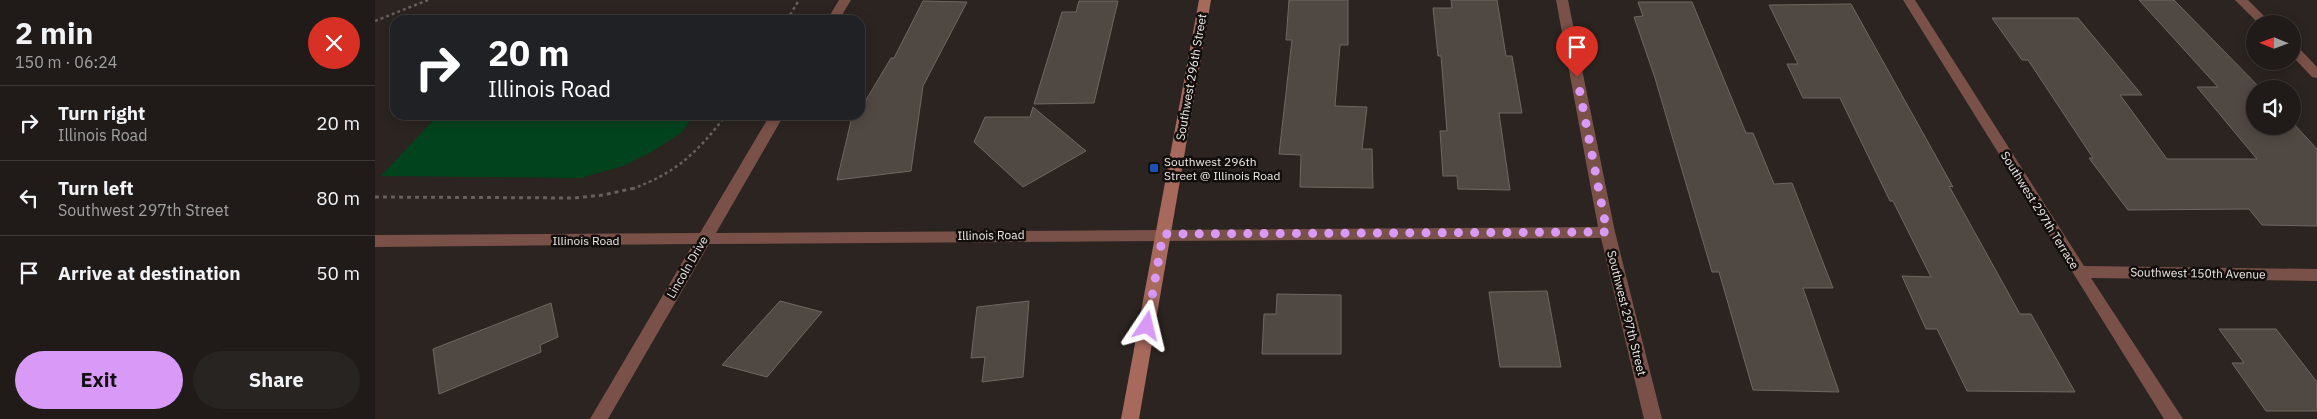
<!DOCTYPE html>
<meta charset="utf-8">
<style>
:root{--surface:#201b18;--page:#282421;--text:#f1f3f6;--muted:#a2a1a2;--line:#3d3937;--accent:#d99af7}
body{margin:0;font-family:"IBM Plex Sans",sans-serif;background:var(--page);color:var(--text);height:100vh;display:flex;flex-direction:column;font-size:19px;white-space:nowrap}
*{box-sizing:border-box;margin:0}
p{font-size:16px;color:var(--muted)}
.icon{flex:none;width:28px;height:28px;fill:none;stroke:currentColor;stroke-width:2;stroke-linecap:round;stroke-linejoin:round}
.map{position:relative;flex:1;overflow:hidden}
.sheet{display:flex;flex-direction:column;background:var(--surface);width:375px}
.sheet>*{flex:none}
.top-card{position:absolute;left:15px;top:15px;width:475px;height:105px;border-radius:15px;box-shadow:0 2px 12px #0003,0 0 0 1px var(--line);background:#202124;color:#fff;overflow:hidden}
.needle{width:32px;rotate:271deg}
.controls{position:absolute;left:1871px;top:15px;display:grid;gap:10px}
.controls a{display:grid;place-items:center;width:55px;height:55px;border-radius:50%;background:var(--surface);box-shadow:0 2px 12px #0003,0 0 0 1px var(--line);font-size:25px}
.pin{position:absolute;display:grid;place-items:center;width:42px;height:42px;color:#fff;margin:-51px -21px;border-radius:50% 50% 50% 0;rotate:-45deg;box-shadow:0 0 5px #0007}
.pin .icon{rotate:45deg}
.me{position:absolute;width:55px;margin:-28px;rotate:10deg;stroke-linejoin:round;filter:drop-shadow(0 0 4px #0008)}
.turn{display:flex;align-items:center;gap:18px;height:105px;padding:0 15px;font-size:22px}
.turn .icon{width:65px;height:65px;stroke-width:2.5}
.turn b{display:block;font-size:35px;line-height:42px}
.round{display:grid;place-items:center;flex:none;width:52px;height:52px;border-radius:26px;background:var(--page)}
.headline{display:flex;align-items:center;justify-content:space-between;height:85px;padding:0 15px}
h1{font-size:30px;font-weight:700;line-height:38px}
.button{display:flex;gap:10px;margin-top:auto;padding:10px 15px}
.button a{flex:1;height:58px;border-radius:30px;background:var(--accent);color:#111;font-size:20px;font-weight:700;line-height:58px;text-align:center}
.button a+a{background:var(--page);color:var(--text)}
ul{padding:0;list-style:none}
li{display:flex;align-items:center;gap:15px;height:75px;padding:0 15px;border-top:1px solid var(--line)}
li div{flex:1}
li b{display:block;font-size:19px}
li em{font-style:normal}
main{display:flex;flex:1;min-height:0}
.map>svg:first-child{display:block}
.green{fill:#00431d}
.building{fill:#504843;stroke:#6f6762}
.lines{fill:none;stroke-linecap:round;stroke-linejoin:round}
.path-far1{stroke:#665f5c;stroke-width:2.5;stroke-dasharray:3 3;stroke-linecap:butt}
.path{stroke:#665f5c;stroke-width:3;stroke-dasharray:4 4;stroke-linecap:butt}
.street{fill:#795149;fill-rule:evenodd}
.secondary{fill:#a7695c;fill-rule:evenodd}
.route{stroke:#d99af7;stroke-width:9;stroke-dasharray:0 16.2}
.transit-dot{fill:#1a4fb4;stroke:#110e0c;stroke-width:2}
.labels{text-anchor:middle;dominant-baseline:central;stroke-width:5;stroke-linejoin:round;paint-order:stroke}
.street-label{font-size:12px;fill:#eee9e6;stroke:#110e0c}
.poi-label{font-size:12px;fill:#eee9e6;stroke:#110e0c;text-anchor:start}
</style>
<main>
<section class="sheet">
<div class="headline"><div><h1>2 min</h1><p>150 m · 06:24</p></div><a class="round" style="background:#d93025;color:#fff"><svg class="icon" aria-label="close" viewBox="0 0 24 24"><path d="M6 6l12 12M18 6L6 18"/></svg></a></div>
<ul>
<li><svg class="icon" aria-label="right" viewBox="0 0 24 24"><path d="M7 20v-9h11M14 6l5 5-5 5"/></svg><div><b>Turn right</b><p>Illinois Road</p></div><em>20 m</em></li>
<li><svg class="icon" aria-label="left" viewBox="0 0 24 24"><path d="M17 20v-9H6M10 6l-5 5 5 5"/></svg><div><b>Turn left</b><p>Southwest 297th Street</p></div><em>80 m</em></li>
<li><svg class="icon" aria-label="arrive" viewBox="0 0 24 24"><path d="M6 21V4h12l-3 4 3 4H6"/></svg><div><b>Arrive at destination</b></div><em>50 m</em></li>
</ul>
<div class="button"><a>Exit</a><a>Share</a></div>
</section>
<div class="map">
<svg width="1942" height="419" viewBox="0 0 1942 419">
<rect width="100%" height="100%" fill="#2b2420"/>
<path class="green" d="M 386,17 L 385,20 L 150,20 L 151,19 Z
M 63,115 L 319,115 L 306,133 L 278,151 L 248,166 L 206,178 L 6,176 Z"/>
<path class="building" d="M 914,0 L 973,0 L 973,45 L 965,45 L 960,106 L 992,107 L 987,149 L 997,149 L 998,188 L 925,187 L 926,155 L 904,154 L 917,40 L 911,40 Z
M 1076,0 L 1122,0 L 1131,56 L 1137,56 L 1147,113 L 1124,113 L 1135,190 L 1083,189 L 1082,176 L 1068,176 L 1065,131 L 1072,131 L 1066,56 L 1063,56 L 1058,8 L 1077,8 Z
M 1764,0 L 1799,0 L 1886,89 L 1880,89 L 1880,126 L 1918,126 L 1918,123 L 1942,149 L 1942,226 L 1887,225 L 1874,209 L 1753,210 L 1714,158 L 1718,158 L 1653,60 L 1647,60 L 1617,18 L 1703,18 L 1767,95 L 1745,95 L 1792,159 L 1882,159 L 1822,87 L 1843,87 Z
M 548,1 L 592,2 L 548,86 L 536,171 L 462,180 L 476,121 L 485,115 L 485,110 L 516,58 L 519,58 Z
M 704,1 L 743,1 L 719,103 L 659,104 L 687,12 L 701,12 Z
M 1263,2 L 1317,2 L 1371,133 L 1378,133 L 1399,184 L 1417,183 L 1458,288 L 1428,288 L 1464,392 L 1378,390 L 1344,272 L 1337,272 L 1280,78 L 1259,17 L 1268,16 Z
M 1476,4 L 1578,187 L 1574,186 L 1645,314 L 1656,314 L 1700,392 L 1592,391 L 1562,329 L 1551,329 L 1527,276 L 1556,277 L 1518,201 L 1515,201 L 1465,98 L 1428,98 L 1412,64 L 1423,64 L 1394,5 Z
M 658,107 L 711,151 L 648,187 L 599,142 L 610,117 L 655,117 Z
M 1172,291 L 1186,367 L 1125,367 L 1114,292 Z
M 902,294 L 966,295 L 966,354 L 887,354 L 889,314 L 901,314 Z
M 405,301 L 447,312 L 392,377 L 347,365 Z
M 654,301 L 648,377 L 607,382 L 610,357 L 596,358 L 602,307 Z
M 176,303 L 183,337 L 165,345 L 166,352 L 64,394 L 58,349 Z
M 1844,329 L 1901,329 L 1942,382 L 1942,411 L 1891,411 L 1857,363 L 1869,363 Z"/>
<g class="lines">
<path class="path-far1" d="M 412,20 L 424,0
M 0,21 L 53,0
M 257,189 C 301,173 323,152 351,115"/>
<path class="path" d="M 0,197 L 199,198 L 228,195 L 260,188"/>
<path class="street" d="M 464,0 L 476,0 L 464,20 L 452,20 Z
M 1181,0 L 1193,0 L 1240,232 L 1287,419 L 1269,419 L 1226,238 L 334,244 L 233,419 L 215,419 L 318,244 L 0,247 L 0,235 L 325,233 L 395,115 L 409,115 L 341,233 L 1223,227 Z
M 1528,0 L 1540,0 L 1709,266 L 1942,269 L 1942,281 L 1716,278 L 1808,419 L 1789,419 Z
M 1860,0 L 1873,0 L 1897,24 L 1884,24 Z
M 1918,46 L 1923,47 L 1942,67 L 1942,78 L 1937,77 L 1918,57 Z"/>
<path class="secondary" d="M 824,0 L 836,0 L 764,419 L 746,419 Z"/>
</g>
<g class="lines">
<path class="route" d="M 772,326 L 788,234 L 1232,232 L 1202,77"/>
</g>
<rect class="transit-dot" x="774" y="163" width="10" height="10" rx="2.5"/>
<g class="labels">
<g class="street-label">
<text transform="translate(816 77) rotate(-80)">Southwest 296th Street</text>
<text transform="translate(1665 210) rotate(58)">Southwest 297th Terrace</text>
<text transform="translate(616 235) rotate(-1)">Illinois Road</text>
<text x="211" y="240">Illinois Road</text>
<text transform="translate(312 267) rotate(-60)">Lincoln Drive</text>
<text transform="translate(1823 273) rotate(1)">Southwest 150th Avenue</text>
<text transform="translate(1252 313) rotate(76)">Southwest 297th Street</text>
</g>
<g class="poi-label">
<text x="789" y="161">Southwest 296th<tspan x="789" dy="14">Street @ Illinois Road</tspan></text>
</g>
</g>
</svg>
<div class="controls">
<a><svg class="needle" viewBox="-14 -14 28 28"><path d="M0-13l5 13h-10z" fill="#e53935"/><path d="M0 13l5-13h-10z" fill="#a2a1a2"/></svg></a>
<a><svg class="icon" aria-label="sound" viewBox="0 0 24 24"><path d="M4 9h4l5-4v14l-5-4H4zM17 9q2 3 0 6"/></svg></a>
</div>
<div class="pin" style="left:1202px;top:77px;background:#d93025"><svg class="icon" aria-label="arrive" viewBox="0 0 24 24"><path d="M6 21V4h12l-3 4 3 4H6"/></svg></div>
<svg class="me" style="left:772px;top:326px" viewBox="-20 -20 40 40"><path d="M0-17L14 15 0 8-14 15z" fill="#d99af7" stroke="#fff" stroke-width="4"/></svg>
<div class="top-card">
<div class="turn"><svg class="icon" aria-label="right" viewBox="0 0 24 24"><path d="M7 20v-9h11M14 6l5 5-5 5"/></svg><div><b>20 m</b>Illinois Road</div></div>
</div>
</div>
</main>
